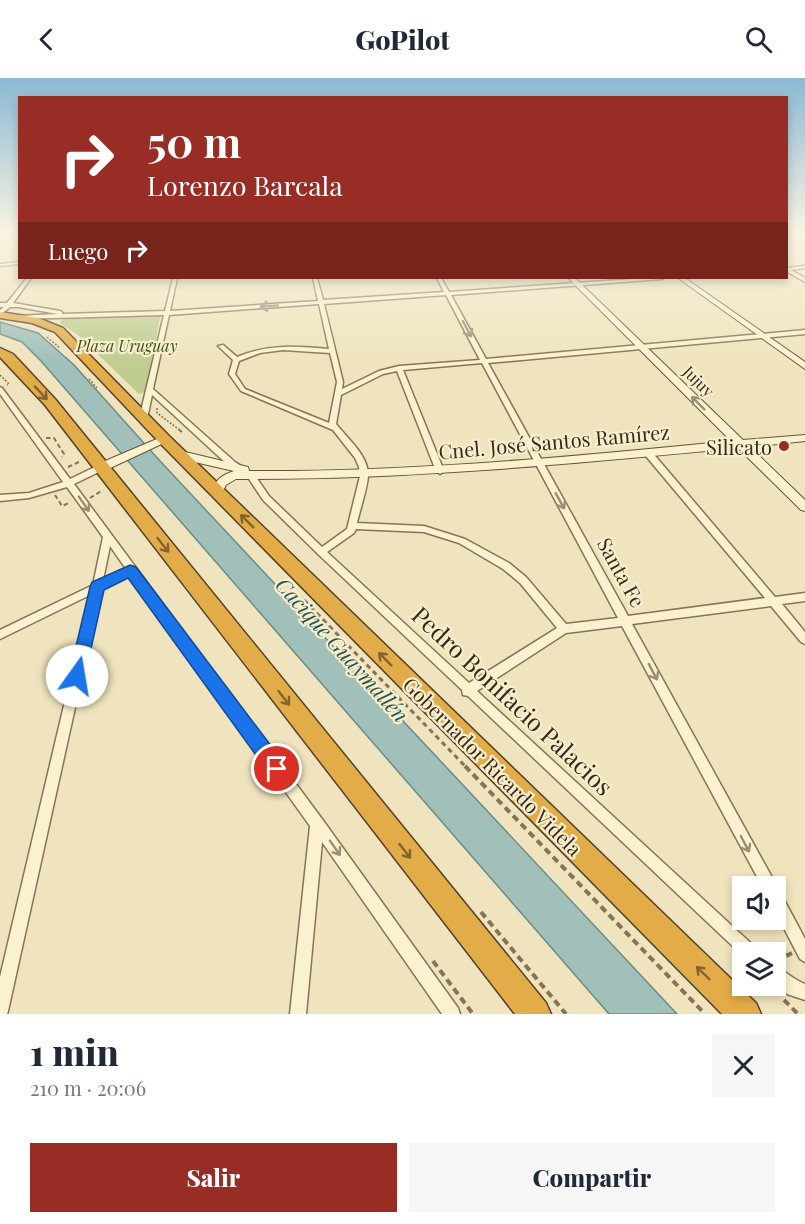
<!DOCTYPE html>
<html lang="es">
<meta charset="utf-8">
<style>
:root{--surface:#fff;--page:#f6f6f7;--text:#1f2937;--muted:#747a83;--accent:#972d24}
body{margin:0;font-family:"Playfair Display",serif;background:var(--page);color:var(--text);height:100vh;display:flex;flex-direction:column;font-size:22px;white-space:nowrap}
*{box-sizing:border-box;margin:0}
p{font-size:20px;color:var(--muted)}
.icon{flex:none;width:33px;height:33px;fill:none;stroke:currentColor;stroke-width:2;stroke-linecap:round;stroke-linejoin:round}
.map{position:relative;height:936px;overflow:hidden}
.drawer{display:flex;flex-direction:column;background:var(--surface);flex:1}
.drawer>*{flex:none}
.guide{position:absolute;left:18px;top:18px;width:770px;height:183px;border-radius:0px;box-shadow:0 3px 9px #0003;background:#972d24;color:#fff;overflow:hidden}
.buttons{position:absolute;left:732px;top:798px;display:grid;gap:12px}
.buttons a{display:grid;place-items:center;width:54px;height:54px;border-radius:0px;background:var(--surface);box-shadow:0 3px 9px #0003;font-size:30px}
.pin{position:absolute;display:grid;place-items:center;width:51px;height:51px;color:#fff;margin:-26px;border:3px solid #fff;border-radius:50%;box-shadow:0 2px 6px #0007}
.me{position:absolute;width:66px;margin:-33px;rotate:13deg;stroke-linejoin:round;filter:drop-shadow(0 0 4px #0008)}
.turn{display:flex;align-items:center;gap:21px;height:126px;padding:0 30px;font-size:27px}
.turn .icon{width:78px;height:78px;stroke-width:2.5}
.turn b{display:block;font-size:42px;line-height:51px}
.then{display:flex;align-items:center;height:57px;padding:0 30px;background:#0003;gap:12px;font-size:22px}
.round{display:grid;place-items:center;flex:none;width:63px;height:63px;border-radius:0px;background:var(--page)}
.overview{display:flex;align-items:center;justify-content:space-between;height:102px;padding:0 30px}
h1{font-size:36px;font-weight:800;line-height:45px}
.action{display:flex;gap:12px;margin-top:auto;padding:12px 30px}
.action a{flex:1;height:69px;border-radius:0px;background:var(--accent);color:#fff;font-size:24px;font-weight:800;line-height:69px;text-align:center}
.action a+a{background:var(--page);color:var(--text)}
header{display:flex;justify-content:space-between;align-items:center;height:78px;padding:0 30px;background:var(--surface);font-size:27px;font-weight:800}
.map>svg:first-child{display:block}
.green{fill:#c0cd91}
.water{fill:#a1c0b9;stroke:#688d87;stroke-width:1.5}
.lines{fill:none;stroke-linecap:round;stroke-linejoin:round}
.street-casing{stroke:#877456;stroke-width:3}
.secondary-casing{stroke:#685539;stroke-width:2}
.highway-casing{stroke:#54412b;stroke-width:3}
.path-far3{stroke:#877456;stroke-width:1.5;stroke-dasharray:2 1.5;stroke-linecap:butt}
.path-far2{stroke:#877456;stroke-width:2;stroke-dasharray:4.5 3;stroke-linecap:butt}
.path-far1{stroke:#877456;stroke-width:3;stroke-dasharray:5 4;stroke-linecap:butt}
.path{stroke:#877456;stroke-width:4;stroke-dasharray:7 4.5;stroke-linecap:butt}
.street{fill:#faf1d0;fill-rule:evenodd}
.secondary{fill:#faf1d0;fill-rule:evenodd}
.highway{fill:#e2ac49;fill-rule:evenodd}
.oneway{stroke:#988e76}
.oneway2{stroke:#836430}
.route{fill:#1a73e8;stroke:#114b97;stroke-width:1.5}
.poi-dot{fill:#972d24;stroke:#f6eecc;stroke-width:2}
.labels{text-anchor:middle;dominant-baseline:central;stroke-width:4.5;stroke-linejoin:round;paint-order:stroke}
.far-park-label{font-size:16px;font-style:italic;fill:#425321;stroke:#f6eecc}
.far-street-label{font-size:16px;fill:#352a1b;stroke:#f6eecc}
.street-label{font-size:20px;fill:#352a1b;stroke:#f6eecc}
.poi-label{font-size:20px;fill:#352a1b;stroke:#f6eecc;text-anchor:end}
.water-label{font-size:21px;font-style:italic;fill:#2a5556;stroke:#f6eecc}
.near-street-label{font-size:24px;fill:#352a1b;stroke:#f6eecc}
</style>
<header><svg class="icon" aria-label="back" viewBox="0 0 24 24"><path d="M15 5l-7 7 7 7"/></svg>GoPilot<svg class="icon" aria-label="search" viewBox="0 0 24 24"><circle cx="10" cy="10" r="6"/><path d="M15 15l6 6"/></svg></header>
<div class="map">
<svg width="805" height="936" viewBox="0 0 805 936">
<rect width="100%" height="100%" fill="#efe4bd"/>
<path class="green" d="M 155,237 L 160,239 L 147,309 L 145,314 L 139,316 L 78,257 L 60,245 L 61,242 L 66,241 Z"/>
<path class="water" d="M 0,244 L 38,255 L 74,287 L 160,383 L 677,936 L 609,936 L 41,283 L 22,264 L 0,256 Z"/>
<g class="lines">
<g class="street-casing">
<path id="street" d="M 20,184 L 20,186 L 0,188 L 0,186 Z
M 805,188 L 805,190 L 791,192 L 805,200 L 805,204 L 786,193 L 786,190 Z
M 27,200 L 31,200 L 13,225 L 60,233 L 62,234 L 62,236 L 165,233 L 173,200 L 177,200 L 170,233 L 318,223 L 313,200 L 317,200 L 323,222 L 444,214 L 437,200 L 441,200 L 449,214 L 648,200 L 664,200 L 662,201 L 451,217 L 486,281 L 805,252 L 805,256 L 488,285 L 628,538 L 765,520 L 645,377 L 645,373 L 651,373 L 775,519 L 805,515 L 805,523 L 782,526 L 805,554 L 805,566 L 801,564 L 771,528 L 632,546 L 774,803 L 776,808 L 776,809 L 762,808 L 622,548 L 566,555 L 477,613 L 755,869 L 757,874 L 742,874 L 742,877 L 468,618 L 463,617 L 462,612 L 318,476 L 263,422 L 247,398 L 248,396 L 254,396 L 269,418 L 322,469 L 347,451 L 360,398 L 359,389 L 355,380 L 333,352 L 241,313 L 229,296 L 233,282 L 218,268 L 223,267 L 237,279 C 267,266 297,268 329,271 L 319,226 L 169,237 L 153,311 L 235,384 L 246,391 L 242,394 L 229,388 L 152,317 L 147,341 L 143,343 L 139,341 L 164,237 L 18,241 L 16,240 L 16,238 L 58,236 L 18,229 L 10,229 L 0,237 L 0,232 L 4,229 L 0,229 L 0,225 L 7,225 ZM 446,217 L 480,282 L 399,288 L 379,293 L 342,311 L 343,304 L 324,226 ZM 283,272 L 330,275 L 337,304 L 329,345 L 245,311 L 235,296 L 239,283 L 260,275 ZM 482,285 L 618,540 L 566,546 L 526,499 L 509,485 L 465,461 L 424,448 L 357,445 C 360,431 367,412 368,398 C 369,378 347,360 336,346 L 341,317 L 383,296 L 397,293 L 436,393 L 440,396 L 444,393 L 403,292 ZM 356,451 L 424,454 L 459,465 L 503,491 L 520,505 L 557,550 L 469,605 L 327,474 L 354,455 Z
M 0,309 L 2,310 L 70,401 L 99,387 L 105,387 L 106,389 L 105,391 L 74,406 L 322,741 L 458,930 L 460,936 L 442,936 L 322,764 L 306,936 L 290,936 L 310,748 L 130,497 L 101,512 L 8,933 L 7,936 L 0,936 L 0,899 L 90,517 L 0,561 L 0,552 L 93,507 L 103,459 L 67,409 L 29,420 L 0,423 L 0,417 L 29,415 L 63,404 L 0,316 ZM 110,468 L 126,491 L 103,502 Z
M 776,814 L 781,816 L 805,861 L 805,884 L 800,881 L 776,835 Z
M 776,889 C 787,894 794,902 805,906 L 805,922 L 787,916 L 776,906 Z"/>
</g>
<g class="secondary-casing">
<path id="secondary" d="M 568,200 L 575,200 L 743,362 L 805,357 L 805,363 L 750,369 L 805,422 L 805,433 L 801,432 L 738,370 C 570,386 404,402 236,401 L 226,407 L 221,417 L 217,418 L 211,414 C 215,402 222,397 234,393 L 177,380 L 175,377 L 181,373 L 248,389 L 249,393 C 411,394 571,379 731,363 Z
M 678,200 L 685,200 L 805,284 L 805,291 Z
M 164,358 L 170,361 L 168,363 L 106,392 L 98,392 L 96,389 L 98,386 Z"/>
</g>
<g class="highway-casing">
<path id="highway" d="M 0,234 L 38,240 L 63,250 L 169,358 L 756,925 L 761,936 L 722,936 L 159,364 L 55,254 L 32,245 L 0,240 Z
M 0,270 L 13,276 L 55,321 L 546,925 L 551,936 L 515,936 L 45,327 L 0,279 Z"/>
</g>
<path class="path-far3" d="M 47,259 L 60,270
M 0,297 L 9,306 L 7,307
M 89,301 L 97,310
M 157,330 L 157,335 L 181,353"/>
<path class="path-far2" d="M 179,352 L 182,354
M 46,360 L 54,360 L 64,376 L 62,379
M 68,389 L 81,383
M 55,417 L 62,428 L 69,425
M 90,420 L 103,412"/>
<path class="path-far1" d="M 304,522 L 466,689"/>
<path class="path" d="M 465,688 L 705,936
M 481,834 L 566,936
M 433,883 L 473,936
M 776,883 L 792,875
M 784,922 L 798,936"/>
<use href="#street" class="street"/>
<use href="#secondary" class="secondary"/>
<use href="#highway" class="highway"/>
</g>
<defs><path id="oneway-shaft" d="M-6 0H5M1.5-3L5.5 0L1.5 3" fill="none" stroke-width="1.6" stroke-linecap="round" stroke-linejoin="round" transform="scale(1.5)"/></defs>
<g class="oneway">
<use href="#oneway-shaft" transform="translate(269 228) rotate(176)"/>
<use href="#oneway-shaft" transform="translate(467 251) rotate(62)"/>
<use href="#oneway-shaft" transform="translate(698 325) rotate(-135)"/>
<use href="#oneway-shaft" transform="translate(560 423) rotate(61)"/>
<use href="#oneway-shaft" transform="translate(84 426) rotate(55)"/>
<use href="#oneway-shaft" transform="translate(653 594) rotate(62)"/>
<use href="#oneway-shaft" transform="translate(745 766) rotate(62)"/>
<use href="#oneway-shaft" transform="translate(335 770) rotate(55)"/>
</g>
<g class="oneway2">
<use href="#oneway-shaft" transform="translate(41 315) rotate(47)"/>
<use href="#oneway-shaft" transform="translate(247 443) rotate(-135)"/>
<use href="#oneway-shaft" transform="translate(163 467) rotate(52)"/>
<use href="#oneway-shaft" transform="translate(385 581) rotate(-135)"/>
<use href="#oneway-shaft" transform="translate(284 620) rotate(52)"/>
<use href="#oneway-shaft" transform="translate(405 773) rotate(52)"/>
<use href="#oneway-shaft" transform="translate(703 895) rotate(-136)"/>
</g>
<linearGradient id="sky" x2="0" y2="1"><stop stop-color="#8bb9d5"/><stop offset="0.54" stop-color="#f8f3e1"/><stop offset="1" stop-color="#f8f3e1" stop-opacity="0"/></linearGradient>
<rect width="805" height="285" fill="url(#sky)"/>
<path class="route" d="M 130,487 L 136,489 L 284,685 L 287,691 L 284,698 L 277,701 L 271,698 L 128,500 L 104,512 L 85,598 L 83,603 L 77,606 L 71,603 L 69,598 L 90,509 L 92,504 Z"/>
<circle class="poi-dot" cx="784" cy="368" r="6"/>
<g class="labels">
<g class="far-park-label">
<text x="127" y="267">Plaza Uruguay</text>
</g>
<g class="far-street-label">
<text transform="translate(699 303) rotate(45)">Jujuy</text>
</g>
<g class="street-label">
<text transform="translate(554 363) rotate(-5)">Cnel. José Santos Ramírez</text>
<text transform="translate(622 494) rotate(61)">Santa Fe</text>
<text transform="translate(493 688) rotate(45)">Gobernador Ricardo Videla</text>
</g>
<g class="poi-label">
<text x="772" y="368">Silicato</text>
</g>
<g class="water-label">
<text transform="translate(343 571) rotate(48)">Cacique Guaymallén</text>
</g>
<g class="near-street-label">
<text transform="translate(513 622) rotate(43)">Pedro Bonifacio Palacios</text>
</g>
</g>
</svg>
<div class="buttons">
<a><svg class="icon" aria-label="sound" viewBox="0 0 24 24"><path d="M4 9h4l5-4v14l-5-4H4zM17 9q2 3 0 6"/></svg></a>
<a><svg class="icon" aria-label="layers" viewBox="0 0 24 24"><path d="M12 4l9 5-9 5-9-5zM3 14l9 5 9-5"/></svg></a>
</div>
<div class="pin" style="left:277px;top:691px;background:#d93025"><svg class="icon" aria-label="arrive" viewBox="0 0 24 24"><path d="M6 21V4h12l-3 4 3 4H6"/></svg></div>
<svg class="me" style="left:77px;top:598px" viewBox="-20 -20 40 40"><circle r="19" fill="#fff"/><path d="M0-13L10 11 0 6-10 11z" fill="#1a73e8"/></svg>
<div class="guide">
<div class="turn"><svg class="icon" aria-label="right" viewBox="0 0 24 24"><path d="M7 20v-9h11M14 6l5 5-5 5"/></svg><div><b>50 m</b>Lorenzo Barcala</div></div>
<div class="then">Luego<svg class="icon" aria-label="right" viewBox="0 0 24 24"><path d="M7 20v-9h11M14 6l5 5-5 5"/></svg></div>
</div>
</div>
<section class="drawer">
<div class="overview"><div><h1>1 min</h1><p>210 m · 20:06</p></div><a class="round"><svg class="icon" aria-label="close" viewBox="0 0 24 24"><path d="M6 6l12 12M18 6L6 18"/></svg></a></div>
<div class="action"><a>Salir</a><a>Compartir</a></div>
</section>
